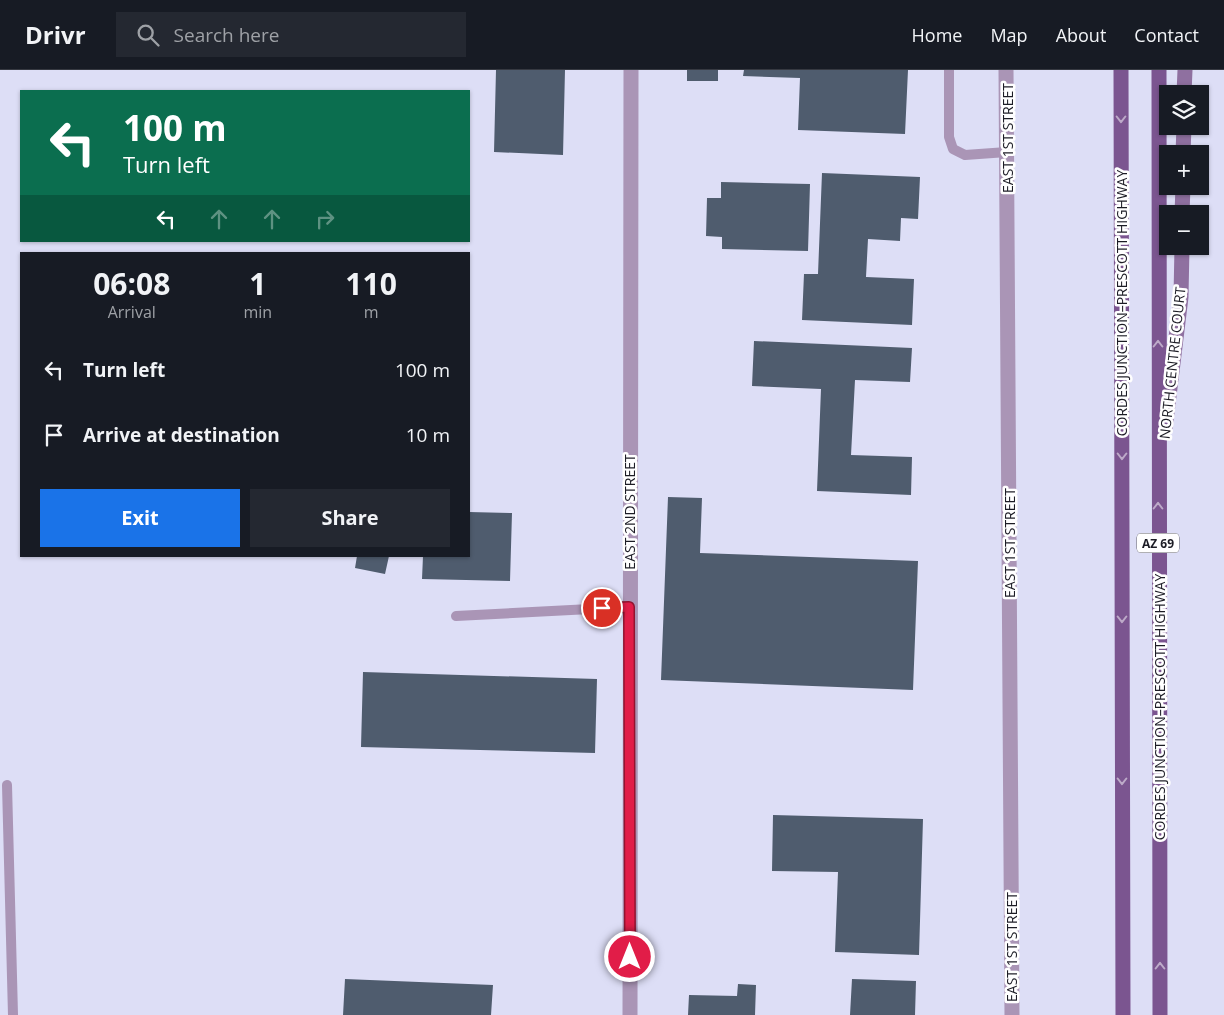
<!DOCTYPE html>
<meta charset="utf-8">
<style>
:root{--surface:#171b24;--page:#242831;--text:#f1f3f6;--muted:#9ea1a6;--line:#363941;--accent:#1a73e8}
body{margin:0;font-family:"Open Sans",sans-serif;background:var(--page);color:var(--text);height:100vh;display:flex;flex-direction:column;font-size:19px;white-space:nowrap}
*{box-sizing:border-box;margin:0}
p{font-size:16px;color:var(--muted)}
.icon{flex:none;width:28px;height:28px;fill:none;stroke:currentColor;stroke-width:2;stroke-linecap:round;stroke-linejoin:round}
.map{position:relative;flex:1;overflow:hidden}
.sheet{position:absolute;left:20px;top:182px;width:450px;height:305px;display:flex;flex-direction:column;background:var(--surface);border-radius:0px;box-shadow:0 1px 4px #0004}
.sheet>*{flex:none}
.banner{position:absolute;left:20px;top:20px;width:450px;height:152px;border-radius:0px;box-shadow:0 1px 4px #0004;background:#0b6e4f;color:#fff;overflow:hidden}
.tools{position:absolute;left:1159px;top:15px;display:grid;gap:10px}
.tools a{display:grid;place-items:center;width:50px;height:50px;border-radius:0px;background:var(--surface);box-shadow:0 1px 4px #0004;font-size:25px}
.pin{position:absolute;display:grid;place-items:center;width:42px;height:42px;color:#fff;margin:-21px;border:2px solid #fff;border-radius:50%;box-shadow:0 1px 5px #0007}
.me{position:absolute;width:55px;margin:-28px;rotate:0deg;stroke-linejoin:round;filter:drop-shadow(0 0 4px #0008)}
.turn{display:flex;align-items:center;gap:18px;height:105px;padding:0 20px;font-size:22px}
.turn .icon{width:65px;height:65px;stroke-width:2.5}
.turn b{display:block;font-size:35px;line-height:42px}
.lanes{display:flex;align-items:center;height:48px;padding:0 20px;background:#0003;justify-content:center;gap:25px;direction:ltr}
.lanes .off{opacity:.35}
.eta{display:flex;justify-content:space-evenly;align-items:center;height:85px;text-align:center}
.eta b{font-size:30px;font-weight:700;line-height:35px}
.cta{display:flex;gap:10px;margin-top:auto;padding:10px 20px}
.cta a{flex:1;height:58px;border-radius:0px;background:var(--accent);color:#fff;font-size:20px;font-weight:700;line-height:58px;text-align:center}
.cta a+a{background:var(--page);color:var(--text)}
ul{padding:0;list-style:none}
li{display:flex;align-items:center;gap:15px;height:65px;padding:0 20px}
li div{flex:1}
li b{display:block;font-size:19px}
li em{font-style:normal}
header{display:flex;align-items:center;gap:30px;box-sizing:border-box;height:70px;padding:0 25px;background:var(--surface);border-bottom:1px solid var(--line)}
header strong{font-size:24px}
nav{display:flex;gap:28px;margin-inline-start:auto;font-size:18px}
.search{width:350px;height:45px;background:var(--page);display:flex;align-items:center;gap:12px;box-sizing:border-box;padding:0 18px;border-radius:0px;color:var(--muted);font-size:19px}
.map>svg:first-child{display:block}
.building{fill:#4f5c6e}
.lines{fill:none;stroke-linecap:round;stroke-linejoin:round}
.lane{stroke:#aa95b6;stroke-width:10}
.street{stroke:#aa95b6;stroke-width:15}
.secondary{stroke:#8f70a0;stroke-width:15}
.primary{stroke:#7b5590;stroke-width:15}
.oneway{stroke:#bdaac8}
.route-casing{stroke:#92132f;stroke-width:12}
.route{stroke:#e11d48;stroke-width:9}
.labels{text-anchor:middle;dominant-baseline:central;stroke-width:5;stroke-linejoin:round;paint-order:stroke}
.shield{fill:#fff;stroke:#606066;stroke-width:1}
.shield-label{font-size:12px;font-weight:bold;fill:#1c1c25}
.street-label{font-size:14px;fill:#1c1c25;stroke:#fff}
</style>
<header>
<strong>Drivr</strong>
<div class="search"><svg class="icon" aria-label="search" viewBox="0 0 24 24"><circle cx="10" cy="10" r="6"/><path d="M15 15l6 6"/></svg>Search here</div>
<nav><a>Home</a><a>Map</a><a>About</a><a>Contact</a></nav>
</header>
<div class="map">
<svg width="1224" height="945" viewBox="0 0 1224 945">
<rect width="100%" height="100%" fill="#dddef6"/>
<path class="building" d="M 496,0 L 565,0 L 563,85 L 494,82 Z
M 687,0 L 718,0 L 718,11 L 687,11 Z
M 744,0 L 908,0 L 905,64 L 798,60 L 800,8 L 743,6 Z
M 822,103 L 920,107 L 918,149 L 901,148 L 900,171 L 868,169 L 866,207 L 914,209 L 912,255 L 802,250 L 804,204 L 818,204 Z
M 721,112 L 810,114 L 808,181 L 722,179 L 722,167 L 706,166 L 707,128 L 721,128 Z
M 754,271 L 912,278 L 910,312 L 855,310 L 851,385 L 912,387 L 911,425 L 817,421 L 821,319 L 752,316 Z
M 668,427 L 702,428 L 700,483 L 918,491 L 913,620 L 661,610 Z
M 469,442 L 512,443 L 510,511 L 422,509 L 423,486 L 469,486 Z
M 357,486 L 389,486 L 385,504 L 355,498 Z
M 363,602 L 597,609 L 595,683 L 361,677 Z
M 773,745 L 923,749 L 919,885 L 835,882 L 838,802 L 772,801 Z
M 345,909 L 493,915 L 491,945 L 343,945 Z
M 852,909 L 916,911 L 915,945 L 850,945 Z
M 738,914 L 756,915 L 755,945 L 688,945 L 689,925 L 737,926 Z"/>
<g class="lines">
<path class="lane" d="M 949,0 L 949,67 L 953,79 L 965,85 L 1007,82
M 456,546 L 629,537
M 7,715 L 13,945"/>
<path class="street" d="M 1006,0 L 1012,945
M 630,945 L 631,0"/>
<path class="secondary" d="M 1184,24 L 1185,0
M 1183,84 L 1184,56
M 1182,144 L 1183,116
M 1165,359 L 1181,227 L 1182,176"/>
<path class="primary" d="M 1121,0 L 1123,945
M 1159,0 L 1160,945"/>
</g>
<defs><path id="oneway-chevron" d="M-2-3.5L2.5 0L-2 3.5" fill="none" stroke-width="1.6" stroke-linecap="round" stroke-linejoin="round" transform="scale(1.25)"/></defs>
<g class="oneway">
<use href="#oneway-chevron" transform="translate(1121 49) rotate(90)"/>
<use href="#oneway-chevron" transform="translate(1158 274) rotate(-90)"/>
<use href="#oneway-chevron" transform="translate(1122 386) rotate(90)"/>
<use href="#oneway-chevron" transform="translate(1158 436) rotate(-90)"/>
<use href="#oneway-chevron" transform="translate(1122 549) rotate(90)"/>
<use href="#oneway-chevron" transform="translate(1122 711) rotate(90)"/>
<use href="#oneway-chevron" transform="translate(1160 896) rotate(-90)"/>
</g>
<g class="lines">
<g class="route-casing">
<path id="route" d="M 602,538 L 629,537 L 630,887"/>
</g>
<use href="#route" class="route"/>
</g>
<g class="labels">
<rect class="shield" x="1137" y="463.5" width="42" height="19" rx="4"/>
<g class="shield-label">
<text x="1158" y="473">AZ 69</text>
</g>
<g class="street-label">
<text transform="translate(1007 68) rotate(-90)">EAST 1ST STREET</text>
<text transform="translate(1121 233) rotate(-90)">CORDES JUNCTION–PRESCOTT HIGHWAY</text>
<text transform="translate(1172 293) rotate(-84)">NORTH CENTRE COURT</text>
<text transform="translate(629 442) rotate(-90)">EAST 2ND STREET</text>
<text transform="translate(1009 473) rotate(-90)">EAST 1ST STREET</text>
<text transform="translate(1159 637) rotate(-90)">CORDES JUNCTION–PRESCOTT HIGHWAY</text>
<text transform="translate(1011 877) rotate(-90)">EAST 1ST STREET</text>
</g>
</g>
</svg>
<div class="tools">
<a><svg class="icon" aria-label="layers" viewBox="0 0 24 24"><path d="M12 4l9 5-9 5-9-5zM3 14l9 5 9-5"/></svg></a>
<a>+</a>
<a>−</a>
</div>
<div class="pin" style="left:602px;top:538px;background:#d93025"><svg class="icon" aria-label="arrive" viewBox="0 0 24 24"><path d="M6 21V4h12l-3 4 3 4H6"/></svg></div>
<svg class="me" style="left:630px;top:887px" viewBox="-20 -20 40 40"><circle r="17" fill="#e11d48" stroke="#fff" stroke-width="3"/><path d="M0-11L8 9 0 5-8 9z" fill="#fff"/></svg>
<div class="banner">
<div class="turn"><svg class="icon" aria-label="left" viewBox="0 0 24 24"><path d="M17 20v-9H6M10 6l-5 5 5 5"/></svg><div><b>100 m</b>Turn left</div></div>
<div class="lanes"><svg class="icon" aria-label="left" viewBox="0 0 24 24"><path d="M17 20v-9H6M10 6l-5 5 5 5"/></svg><svg class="icon off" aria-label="ahead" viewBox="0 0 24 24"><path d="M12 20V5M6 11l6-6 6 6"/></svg><svg class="icon off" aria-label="ahead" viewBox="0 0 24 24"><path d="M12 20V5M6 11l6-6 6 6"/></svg><svg class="icon off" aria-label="right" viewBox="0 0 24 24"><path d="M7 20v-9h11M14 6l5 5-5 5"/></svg></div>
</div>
<section class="sheet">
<div class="eta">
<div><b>06:08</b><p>Arrival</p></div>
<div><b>1</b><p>min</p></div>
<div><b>110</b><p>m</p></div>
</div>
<ul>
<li><svg class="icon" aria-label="left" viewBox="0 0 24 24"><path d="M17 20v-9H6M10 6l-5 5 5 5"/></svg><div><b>Turn left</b></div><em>100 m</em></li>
<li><svg class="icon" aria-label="arrive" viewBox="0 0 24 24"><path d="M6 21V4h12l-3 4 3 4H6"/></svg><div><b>Arrive at destination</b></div><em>10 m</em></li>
</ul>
<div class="cta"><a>Exit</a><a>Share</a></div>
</section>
</div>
